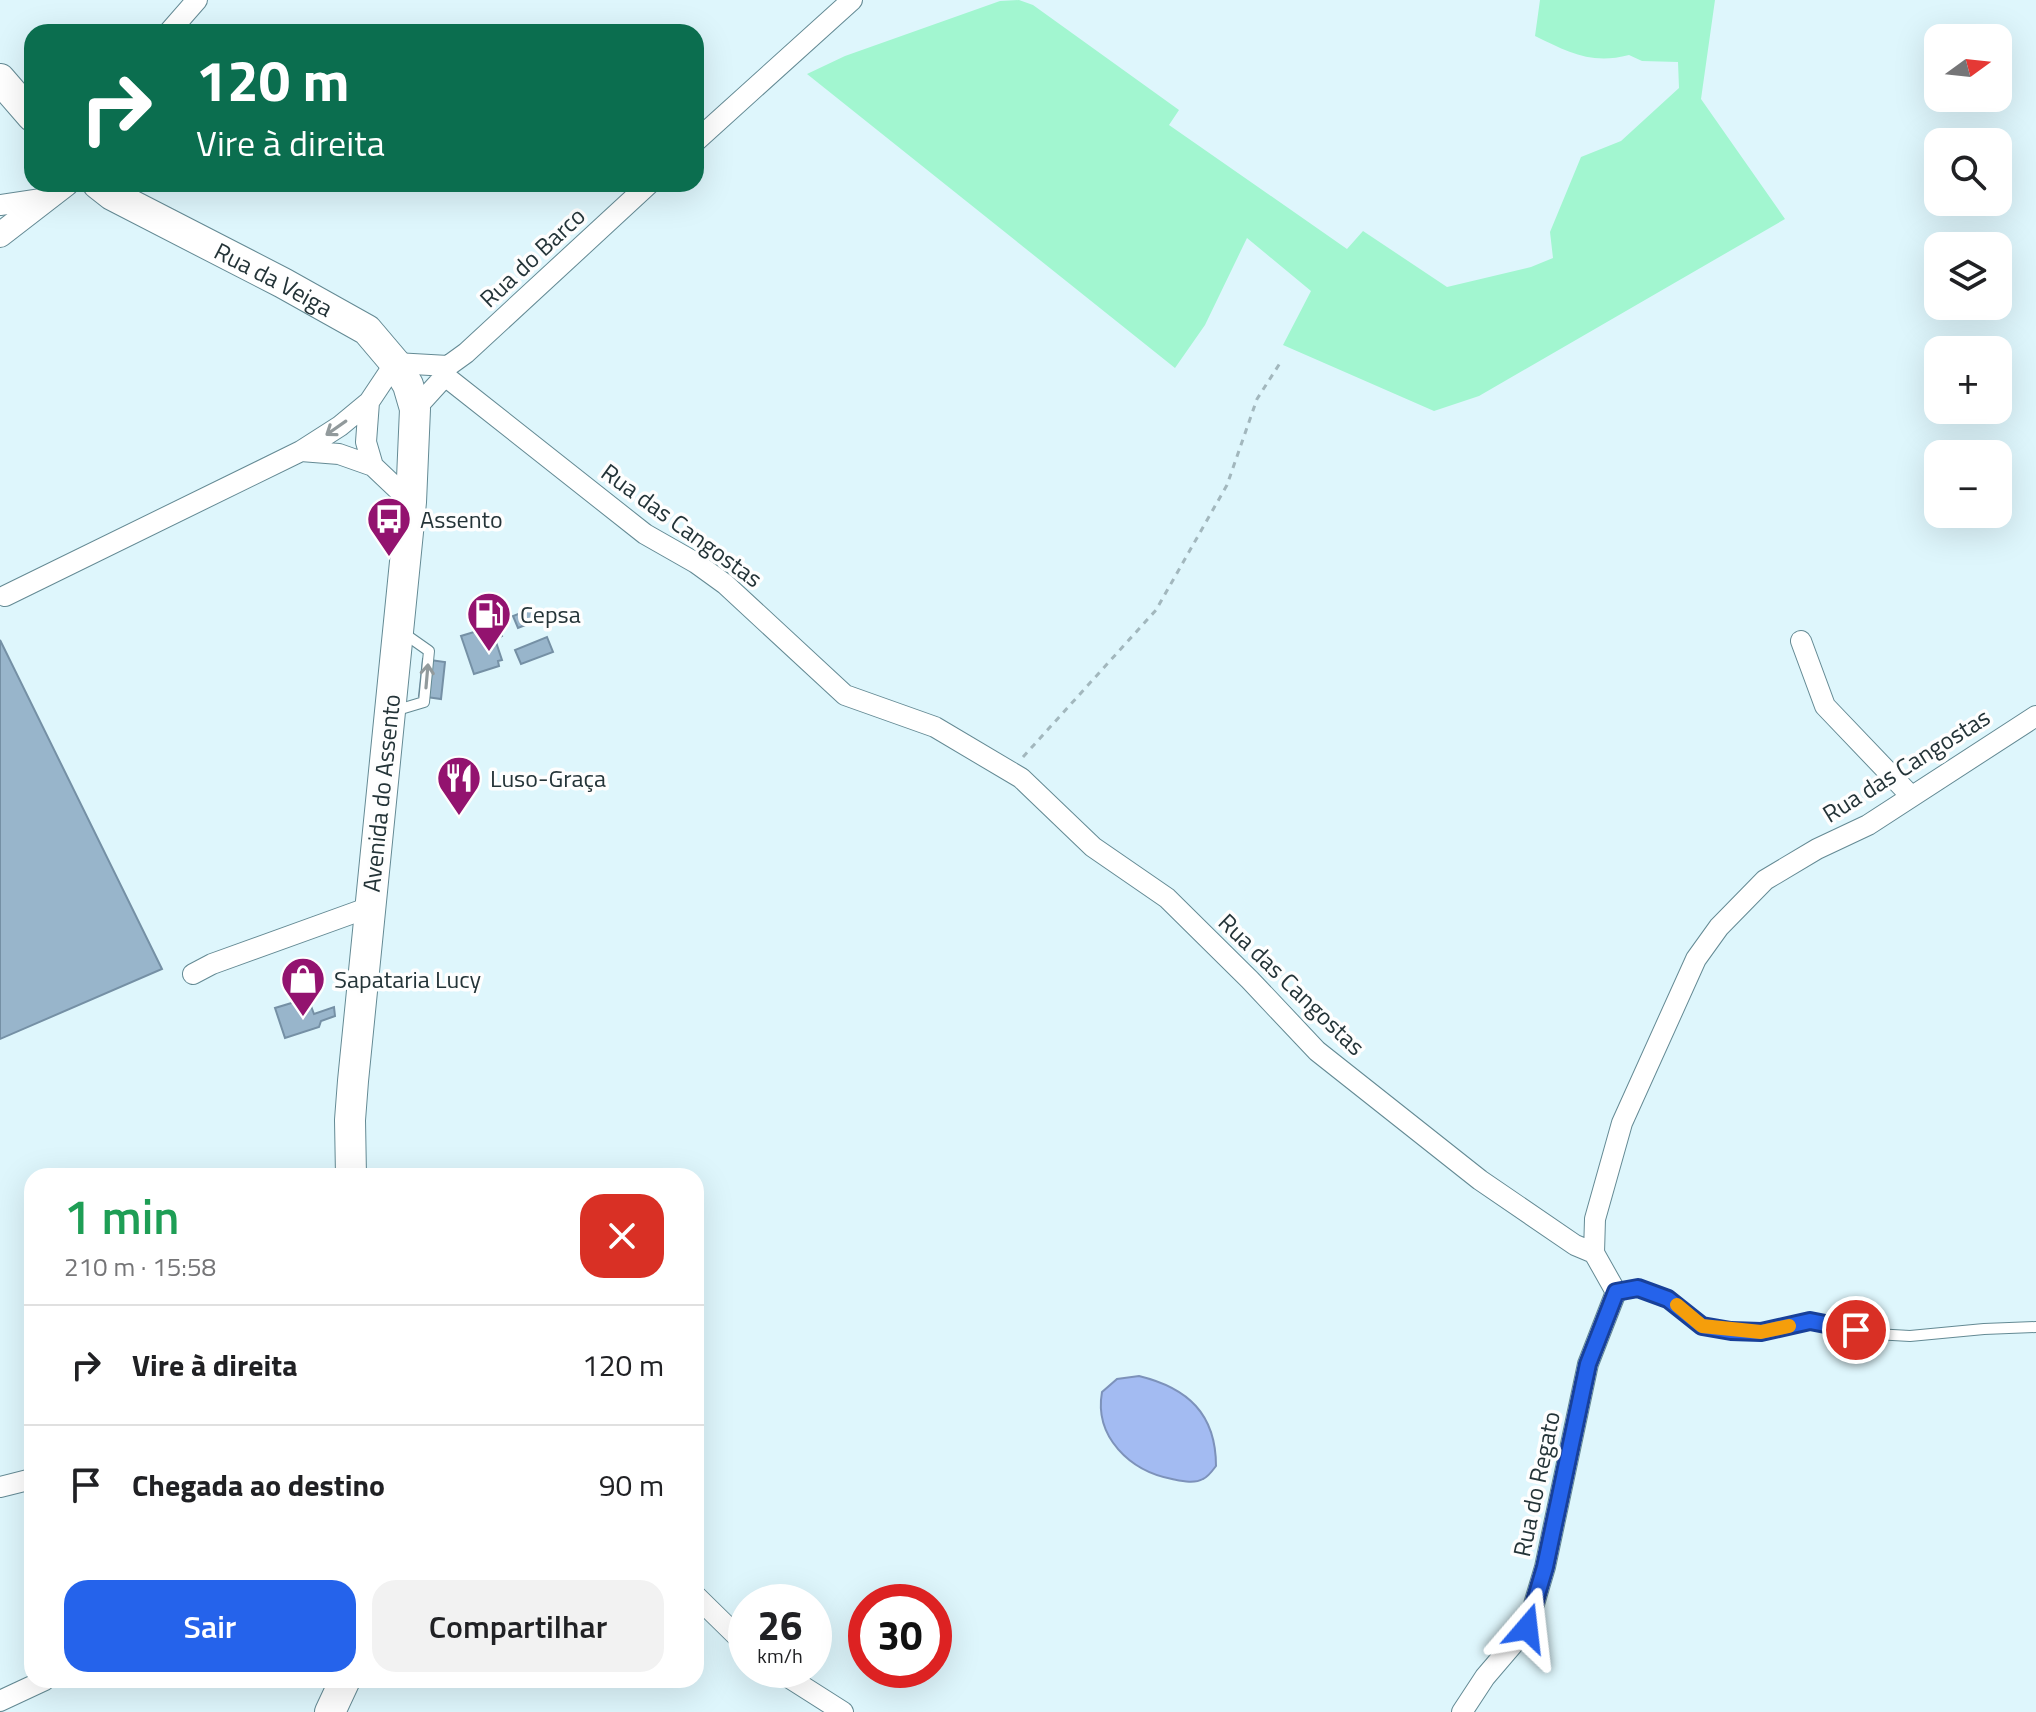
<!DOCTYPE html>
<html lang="pt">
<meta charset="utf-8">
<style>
:root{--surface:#fff;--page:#f2f2f2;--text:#202124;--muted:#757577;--line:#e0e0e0;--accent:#2563eb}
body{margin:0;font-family:"Titillium Web",sans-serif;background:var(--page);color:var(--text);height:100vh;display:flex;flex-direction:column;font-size:30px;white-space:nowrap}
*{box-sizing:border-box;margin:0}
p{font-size:26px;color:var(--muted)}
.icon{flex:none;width:44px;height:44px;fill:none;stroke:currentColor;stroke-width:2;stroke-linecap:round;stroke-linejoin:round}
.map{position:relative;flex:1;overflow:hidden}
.panel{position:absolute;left:24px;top:1168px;width:680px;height:520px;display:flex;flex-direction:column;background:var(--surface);border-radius:24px;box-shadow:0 8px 32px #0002}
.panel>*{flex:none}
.hud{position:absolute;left:24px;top:24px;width:680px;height:168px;border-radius:24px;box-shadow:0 8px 32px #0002;background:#0b6e4f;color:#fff;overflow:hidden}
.needle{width:52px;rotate:75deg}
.tools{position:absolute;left:1924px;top:24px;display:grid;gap:16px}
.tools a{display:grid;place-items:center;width:88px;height:88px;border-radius:16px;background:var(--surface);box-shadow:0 8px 32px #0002;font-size:40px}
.speed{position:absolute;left:728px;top:1584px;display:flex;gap:16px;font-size:40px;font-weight:700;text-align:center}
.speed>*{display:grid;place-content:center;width:104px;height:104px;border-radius:50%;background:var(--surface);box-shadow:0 8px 32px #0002;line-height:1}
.speed small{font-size:20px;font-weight:400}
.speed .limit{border:12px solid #d22;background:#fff;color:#111}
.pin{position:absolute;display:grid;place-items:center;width:68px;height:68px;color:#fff;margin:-34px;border:4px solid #fff;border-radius:50%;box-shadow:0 2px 8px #0007}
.me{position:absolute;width:88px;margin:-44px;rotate:17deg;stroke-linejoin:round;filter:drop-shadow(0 0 6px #0008)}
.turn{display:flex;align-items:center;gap:28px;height:168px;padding:0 40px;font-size:36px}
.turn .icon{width:104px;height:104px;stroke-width:2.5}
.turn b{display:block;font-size:56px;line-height:68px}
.round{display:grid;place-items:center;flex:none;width:84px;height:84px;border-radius:24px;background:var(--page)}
.head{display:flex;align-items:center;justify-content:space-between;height:136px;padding:0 40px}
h1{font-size:48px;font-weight:600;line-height:60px;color:#1e9e55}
.action{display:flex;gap:16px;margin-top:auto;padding:16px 40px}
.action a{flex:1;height:92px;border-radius:24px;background:var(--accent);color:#fff;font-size:32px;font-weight:600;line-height:92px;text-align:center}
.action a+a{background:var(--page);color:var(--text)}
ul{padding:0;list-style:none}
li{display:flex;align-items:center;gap:24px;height:120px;padding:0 40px;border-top:2px solid var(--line)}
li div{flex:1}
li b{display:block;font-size:30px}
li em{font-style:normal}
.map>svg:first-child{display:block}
.green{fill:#a2f6d0}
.water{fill:#a3bbf2;stroke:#7d92ba;stroke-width:2}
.building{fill:#98b5cb;stroke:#7590a5;stroke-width:2}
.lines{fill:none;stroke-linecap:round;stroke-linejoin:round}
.service-casing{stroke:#648a94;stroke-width:12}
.minor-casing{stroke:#648a94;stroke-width:22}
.tertiary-casing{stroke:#648a94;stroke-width:26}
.primary-casing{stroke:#648a94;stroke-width:32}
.path{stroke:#a2b7bd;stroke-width:3;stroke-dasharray:6 6;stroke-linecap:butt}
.service{stroke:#fff;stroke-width:10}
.minor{stroke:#fff;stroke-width:20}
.tertiary{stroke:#fff;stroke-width:24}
.primary{stroke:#fff;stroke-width:30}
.oneway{stroke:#929a9c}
.route-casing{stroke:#184099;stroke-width:20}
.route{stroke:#2563eb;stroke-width:14}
.slow{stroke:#f59e0b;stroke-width:14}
.labels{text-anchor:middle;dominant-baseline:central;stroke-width:7;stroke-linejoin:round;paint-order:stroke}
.street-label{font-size:24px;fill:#243438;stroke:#fefefe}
.poi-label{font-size:24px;fill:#243438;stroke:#fefefe;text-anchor:start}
</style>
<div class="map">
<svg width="2036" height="1712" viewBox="0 0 2036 1712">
<rect width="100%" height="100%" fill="#def6fc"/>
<path class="green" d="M 1019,0 L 1033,5 L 1179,110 L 1169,125 L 1347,249 L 1363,231 L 1447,287 L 1531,267 L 1553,258 L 1550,232 L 1581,157 L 1621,141 L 1679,88 L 1678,62 L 1642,61 L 1629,55 C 1591,65 1568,52 1535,36 L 1540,0 L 1715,0 L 1701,99 L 1785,219 L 1479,396 L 1434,411 L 1283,345 L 1311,291 L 1247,238 L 1205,325 L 1175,368 L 807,74 L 845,56 L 1000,1 Z"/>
<path class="water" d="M 1139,1376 C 1188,1388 1216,1414 1216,1466 C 1213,1470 1208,1477 1203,1479 C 1194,1484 1182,1481 1172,1479 C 1130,1471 1094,1437 1102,1392 L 1117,1379 Z"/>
<path class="building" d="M 531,609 L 536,621 L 518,628 L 513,616 Z
M 497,620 L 502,636 L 495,639 L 502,660 L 498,661 L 499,666 L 474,674 L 461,636 L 484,629 L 482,625 Z
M 547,637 L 553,652 L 521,664 L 515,650 Z
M 0,640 L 162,969 L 0,1039 Z
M 423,659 L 445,662 L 441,699 L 419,696 Z
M 308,998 L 314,1014 L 334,1007 L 335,1016 L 321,1021 L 319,1027 L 285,1038 L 275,1008 Z"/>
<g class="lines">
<g class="service-casing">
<path id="service" d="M 394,711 L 424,702 L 429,651 L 402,632
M 1616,1292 L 1638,1288 L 1668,1299 L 1702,1326 L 1731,1331 L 1761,1332 L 1810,1321 L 1875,1334 L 1910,1336 L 1984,1329 L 2036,1327"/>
</g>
<g class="minor-casing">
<path id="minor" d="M 169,32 L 197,0
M 696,141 L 852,0
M 0,205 L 48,198
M 445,376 L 645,534 L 696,563 L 725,584 L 845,695 L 935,727 L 1021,778 L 1093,847 L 1167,898 L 1250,980 L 1317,1051 L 1480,1180 L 1575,1245 L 1594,1253
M 369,402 L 366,442 L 373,466
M 415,409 L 445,376 L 448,366 L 466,353 L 649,184
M 301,451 L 339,454 L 373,466 L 411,502
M 5,596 L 301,451 L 340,426 L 369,402 L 395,363 L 448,366
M 1801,641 L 1825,706 L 1911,796
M 193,974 L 212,964 L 370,907
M 0,1487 L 32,1479
M 696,1596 L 746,1645
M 777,1670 L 843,1712
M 0,1701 L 45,1680
M 1462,1712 L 1485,1677 L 1527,1628 L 1545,1567 L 1588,1364 L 1616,1292 L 1594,1253 L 1595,1219 L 1622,1123 L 1696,959 L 1719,927 L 1765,880 L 1817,849 L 1868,825 L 2036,716"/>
</g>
<g class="tertiary-casing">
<path id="tertiary" d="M 0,235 L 66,184"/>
</g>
<g class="primary-casing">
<g id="primary">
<path d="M 0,79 L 32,116"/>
<path id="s1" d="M 98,184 L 112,195 L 283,283 L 367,330 L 395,363 L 408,385 L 415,409 L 411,502 L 353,1081 L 350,1120 L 351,1176"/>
<path d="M 330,1712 L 345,1680"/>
</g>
</g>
<path class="path" d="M 1023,757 L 1156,610 L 1227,485 L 1257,399 L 1282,360"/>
<use href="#service" class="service"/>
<use href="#minor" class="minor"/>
<use href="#tertiary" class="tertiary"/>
<use href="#primary" class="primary"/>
</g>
<defs><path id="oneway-shaft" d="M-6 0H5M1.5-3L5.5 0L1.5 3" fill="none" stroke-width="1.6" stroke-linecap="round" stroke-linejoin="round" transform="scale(2)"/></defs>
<g class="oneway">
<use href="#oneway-shaft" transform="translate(336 428) rotate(145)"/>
<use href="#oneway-shaft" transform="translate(427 676) rotate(-85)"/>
</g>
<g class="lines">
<g class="route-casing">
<path id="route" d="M 1527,1628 L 1545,1567 L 1588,1364 L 1616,1292 L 1638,1288 L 1668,1299 L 1702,1326 L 1731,1331 L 1761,1332 L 1810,1321 L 1856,1330"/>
</g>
<use href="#route" class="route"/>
<path class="slow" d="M 1677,1305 L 1702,1326 L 1761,1332 L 1789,1326"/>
</g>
<defs>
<g id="bus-pin" transform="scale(2.3)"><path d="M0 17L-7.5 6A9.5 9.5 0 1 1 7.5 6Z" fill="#93136f" stroke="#fefefe"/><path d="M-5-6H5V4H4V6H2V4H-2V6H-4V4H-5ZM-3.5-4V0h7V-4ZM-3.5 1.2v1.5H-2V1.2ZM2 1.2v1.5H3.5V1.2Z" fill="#fff"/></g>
<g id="fuel-pin" transform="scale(2.3)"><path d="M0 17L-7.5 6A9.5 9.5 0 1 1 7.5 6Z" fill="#93136f" stroke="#fefefe"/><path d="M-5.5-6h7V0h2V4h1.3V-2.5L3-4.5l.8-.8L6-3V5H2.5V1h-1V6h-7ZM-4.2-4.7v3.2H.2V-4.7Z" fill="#fff"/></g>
<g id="restaurant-pin" transform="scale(2.3)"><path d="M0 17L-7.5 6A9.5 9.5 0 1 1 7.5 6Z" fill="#93136f" stroke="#fefefe"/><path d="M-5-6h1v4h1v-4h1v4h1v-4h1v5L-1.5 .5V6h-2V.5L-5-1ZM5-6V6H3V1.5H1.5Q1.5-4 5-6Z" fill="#fff"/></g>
<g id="shop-pin" transform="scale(2.3)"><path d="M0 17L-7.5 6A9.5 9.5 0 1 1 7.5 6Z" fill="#93136f" stroke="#fefefe"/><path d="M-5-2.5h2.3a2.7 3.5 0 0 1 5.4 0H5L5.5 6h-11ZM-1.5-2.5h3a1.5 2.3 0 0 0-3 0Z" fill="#fff"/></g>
</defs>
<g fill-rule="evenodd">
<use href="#bus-pin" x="389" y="519"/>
<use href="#fuel-pin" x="489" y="614"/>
<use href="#restaurant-pin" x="459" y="778"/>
<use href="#shop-pin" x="303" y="979"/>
</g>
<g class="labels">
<g class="street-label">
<text transform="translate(532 257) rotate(-43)">Rua do Barco</text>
<text stroke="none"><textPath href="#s1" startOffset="200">Rua da Veiga</textPath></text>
<text transform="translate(682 525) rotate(36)">Rua das Cangostas</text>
<text transform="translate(1906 765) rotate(-32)">Rua das Cangostas</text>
<text transform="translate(381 793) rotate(-84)">Avenida do Assento</text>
<text transform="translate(1292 984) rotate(44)">Rua das Cangostas</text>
<text transform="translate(1536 1484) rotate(-78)">Rua do Regato</text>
</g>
<g class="poi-label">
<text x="420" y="519">Assento</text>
<text x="520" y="614">Cepsa</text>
<text x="490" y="778">Luso-Graça</text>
<text x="334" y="979">Sapataria Lucy</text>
</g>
</g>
</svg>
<div class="tools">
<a><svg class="needle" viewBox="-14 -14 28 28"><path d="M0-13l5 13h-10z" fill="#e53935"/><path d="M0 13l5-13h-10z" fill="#757577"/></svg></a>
<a><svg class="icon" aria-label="search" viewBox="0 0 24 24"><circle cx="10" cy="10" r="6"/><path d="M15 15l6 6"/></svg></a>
<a><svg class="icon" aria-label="layers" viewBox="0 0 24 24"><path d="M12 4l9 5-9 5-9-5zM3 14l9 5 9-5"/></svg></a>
<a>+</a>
<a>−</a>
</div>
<div class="speed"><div>26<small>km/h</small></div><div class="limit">30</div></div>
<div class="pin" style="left:1856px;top:1330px;background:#d93025"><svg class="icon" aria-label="arrive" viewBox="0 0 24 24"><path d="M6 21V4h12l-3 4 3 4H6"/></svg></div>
<svg class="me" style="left:1527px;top:1628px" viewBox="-20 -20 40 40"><path d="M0-17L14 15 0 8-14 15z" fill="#2563eb" stroke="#fff" stroke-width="4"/></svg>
<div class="hud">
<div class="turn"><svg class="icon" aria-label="right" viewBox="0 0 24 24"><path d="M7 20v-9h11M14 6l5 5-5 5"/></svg><div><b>120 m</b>Vire à direita</div></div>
</div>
<section class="panel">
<div class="head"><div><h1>1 min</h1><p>210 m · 15:58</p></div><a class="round" style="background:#d93025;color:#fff"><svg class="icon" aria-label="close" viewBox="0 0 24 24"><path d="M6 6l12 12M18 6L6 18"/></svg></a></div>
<ul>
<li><svg class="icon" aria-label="right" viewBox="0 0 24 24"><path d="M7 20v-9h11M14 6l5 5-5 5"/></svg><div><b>Vire à direita</b></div><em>120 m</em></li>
<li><svg class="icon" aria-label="arrive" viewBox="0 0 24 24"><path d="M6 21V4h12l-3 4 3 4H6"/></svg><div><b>Chegada ao destino</b></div><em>90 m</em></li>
</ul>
<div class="action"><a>Sair</a><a>Compartilhar</a></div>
</section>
</div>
